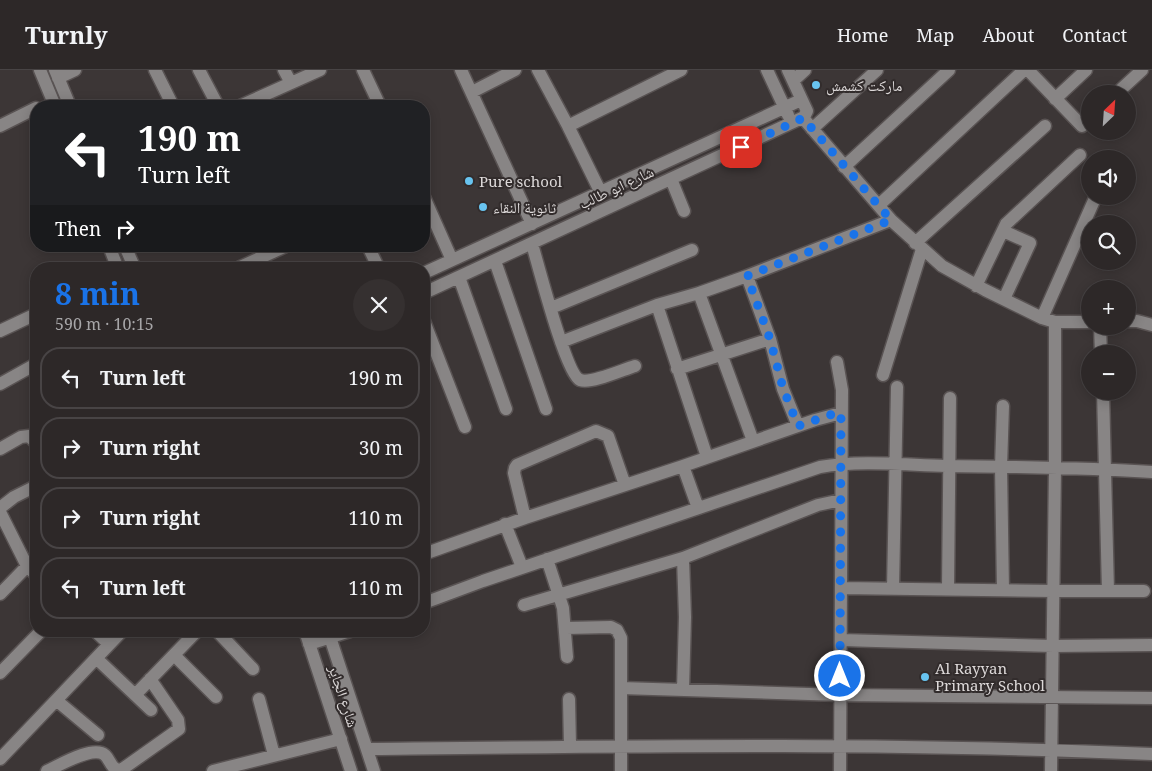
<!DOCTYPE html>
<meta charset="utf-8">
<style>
:root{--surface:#2d2828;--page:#353030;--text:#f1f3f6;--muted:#a7a6a8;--line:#484445;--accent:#1a73e8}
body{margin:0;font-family:"Noto Serif","Noto Naskh Arabic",serif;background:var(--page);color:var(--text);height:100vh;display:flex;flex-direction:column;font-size:19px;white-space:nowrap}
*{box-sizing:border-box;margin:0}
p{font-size:16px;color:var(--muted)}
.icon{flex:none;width:28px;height:28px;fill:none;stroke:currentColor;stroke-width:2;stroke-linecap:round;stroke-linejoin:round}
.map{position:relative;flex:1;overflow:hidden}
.panel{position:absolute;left:30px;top:192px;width:400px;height:375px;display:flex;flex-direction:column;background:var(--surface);border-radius:20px;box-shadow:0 2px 12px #0003,0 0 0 1px var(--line)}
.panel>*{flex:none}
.guide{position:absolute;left:30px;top:30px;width:400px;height:152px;border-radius:20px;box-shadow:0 2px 12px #0003,0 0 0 1px var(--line);background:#202124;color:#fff;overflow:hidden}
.needle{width:32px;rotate:25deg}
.controls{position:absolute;left:1081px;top:15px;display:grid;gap:10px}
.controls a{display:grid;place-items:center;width:55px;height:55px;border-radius:50%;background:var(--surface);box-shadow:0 2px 12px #0003,0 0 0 1px var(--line);font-size:25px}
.pin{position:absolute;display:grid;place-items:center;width:42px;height:42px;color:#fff;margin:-21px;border-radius:10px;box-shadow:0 2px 8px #0006}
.me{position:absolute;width:55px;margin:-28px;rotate:0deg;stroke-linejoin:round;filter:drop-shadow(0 0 4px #0008)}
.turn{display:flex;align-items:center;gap:18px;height:105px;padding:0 25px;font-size:22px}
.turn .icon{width:65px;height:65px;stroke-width:2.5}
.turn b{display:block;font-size:35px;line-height:42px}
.then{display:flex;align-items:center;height:48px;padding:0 25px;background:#0003;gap:10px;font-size:19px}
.round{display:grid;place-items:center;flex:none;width:52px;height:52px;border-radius:26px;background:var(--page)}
.headline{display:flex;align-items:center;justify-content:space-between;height:85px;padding:0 25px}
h1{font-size:30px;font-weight:700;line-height:38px;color:var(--accent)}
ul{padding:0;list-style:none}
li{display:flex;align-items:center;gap:15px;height:62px;margin:0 10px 8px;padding:0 15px;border:2px solid var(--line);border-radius:20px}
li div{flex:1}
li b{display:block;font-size:19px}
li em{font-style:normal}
header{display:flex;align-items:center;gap:30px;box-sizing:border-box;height:70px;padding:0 25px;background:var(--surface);border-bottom:1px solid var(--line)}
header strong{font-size:24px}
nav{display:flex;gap:28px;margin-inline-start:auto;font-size:18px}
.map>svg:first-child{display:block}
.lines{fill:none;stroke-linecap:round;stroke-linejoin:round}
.minor-casing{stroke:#595353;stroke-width:15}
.minor{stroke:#888585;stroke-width:12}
.route{stroke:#1a73e8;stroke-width:9;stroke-dasharray:0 16.2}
.poi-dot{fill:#68c4f0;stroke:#322c2c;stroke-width:2}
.labels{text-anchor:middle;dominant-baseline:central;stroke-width:4;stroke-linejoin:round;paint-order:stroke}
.poi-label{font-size:15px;fill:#ddd9d9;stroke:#322c2c;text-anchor:start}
.street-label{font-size:15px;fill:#ddd9d9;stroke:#322c2c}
</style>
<header>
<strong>Turnly</strong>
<nav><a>Home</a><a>Map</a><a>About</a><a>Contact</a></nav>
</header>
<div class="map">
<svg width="1152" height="701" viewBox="0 0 1152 701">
<rect width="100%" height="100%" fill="#3c3636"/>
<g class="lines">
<g class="minor-casing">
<path id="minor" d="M 40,0 L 55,36
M 55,0 L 70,36
M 155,0 L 173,36
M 199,0 L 218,36
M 284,0 L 291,13
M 363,0 L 380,36
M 461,0 L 532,154
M 538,0 L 568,56 L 599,119
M 767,0 L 788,45
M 1028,0 L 1082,56 L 1090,49
M 58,8 L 75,0
M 793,11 L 805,0
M 472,22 L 515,0
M 1116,24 L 1142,0
M 1055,29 L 1086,0
M 240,36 L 320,0
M 803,48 L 891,150 L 942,196 L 985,220 L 1042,248 L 1055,252 L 1090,252
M 0,56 L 36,38
M 568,56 L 681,0
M 812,59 L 877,0
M 844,97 L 949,0
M 671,109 L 684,141
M 424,127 L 452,190
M 879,135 L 1024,0
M 1003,161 L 1030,173 L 1004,229
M 915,173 L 1045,56
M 532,174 C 538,194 566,304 580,310 C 591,314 622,300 635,296
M 109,176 L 118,199
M 125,176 L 135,199
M 368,176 L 379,199
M 495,191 L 546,339
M 236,199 L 286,176
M 424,203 L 801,30
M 747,206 L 770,269 L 783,319 L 798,356
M 459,207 L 506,339
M 976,216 L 1006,154 L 1080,85
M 424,223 L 804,47 L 807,41 L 788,0
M 699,223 L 753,371
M 551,238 L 692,180
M 1042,248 L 1096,126
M 424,251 L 465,357
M 1128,251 L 1137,251 L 1152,255
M 1100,256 L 1101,284
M 0,261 L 36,244
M 561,272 L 657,235
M 837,292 L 842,320 L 840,701
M 677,299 L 770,269
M 883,305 L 922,179
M 0,314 L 36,294
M 1103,321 L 1108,521
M 1003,336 L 1001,397 L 1003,520
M 0,379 L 21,367 L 29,366 L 36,373
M 707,387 L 657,235 L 699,223 L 747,206 L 891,150
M 683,396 L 698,438
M 0,438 L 14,427 L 36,416
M 0,442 L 27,496 L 36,505
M 525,448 L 514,403 L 515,398 L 517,395 L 596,361 L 608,366 L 625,415
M 505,454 L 522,497
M 424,484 L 525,448 L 683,396 L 815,350 L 841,343
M 683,488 L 685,547 L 683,620
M 547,489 L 563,538 L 567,587
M 841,518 L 1053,521 L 1144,521
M 893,519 L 897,317
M 948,519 L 950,328
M 0,524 L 36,487
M 424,533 L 483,511 L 820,397 C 861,390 905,395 946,396 C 1015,397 1083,397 1152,402
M 524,535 L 683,488 L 818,435 L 841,430
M 566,558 L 611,557 L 617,560 L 621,568 L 621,701
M 95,561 L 109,574
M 217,561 L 253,599
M 305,561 L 351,701
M 328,561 L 374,701
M 841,570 L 1053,576 L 1152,575
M 309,574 L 350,561
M 174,585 L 216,627
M 96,588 L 151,640
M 0,603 L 41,561
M 621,618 L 840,625 L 1152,628
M 135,625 L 197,561
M 259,629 L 274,685
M 569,629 L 570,676
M 56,630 L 98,665
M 367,679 C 629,676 891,672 1152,684
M 0,689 L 122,561
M 47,701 C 60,695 93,675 105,685 C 111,691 111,700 121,700 L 179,659 L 178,650 L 150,609
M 213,701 L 341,669
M 1051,701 L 1055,398 L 1055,252"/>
</g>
<use href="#minor" class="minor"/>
</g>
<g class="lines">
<path class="route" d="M 741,77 L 803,48 L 891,150 L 747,206 L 770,269 L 783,318 L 798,356 L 833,344 L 841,343 L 840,606"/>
</g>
<g class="poi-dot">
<circle cx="816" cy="15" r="5"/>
<circle cx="469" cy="111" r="5"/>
<circle cx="483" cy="137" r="5"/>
<circle cx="925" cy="607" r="5"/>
</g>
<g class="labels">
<g class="poi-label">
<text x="826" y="15">ماركت كشمش</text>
<text x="479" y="111">Pure school</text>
<text x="493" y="137">ثانوية النقاء</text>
<text x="935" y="598">Al Rayyan<tspan x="935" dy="17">Primary School</tspan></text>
</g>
<g class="street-label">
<text transform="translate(616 117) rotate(-25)">شارع ابو طالب</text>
<text transform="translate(344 626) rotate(72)">شارع الجاير</text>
</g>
</g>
</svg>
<div class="controls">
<a><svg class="needle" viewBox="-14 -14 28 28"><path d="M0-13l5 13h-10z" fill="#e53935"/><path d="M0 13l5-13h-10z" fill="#a7a6a8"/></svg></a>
<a><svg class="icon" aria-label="sound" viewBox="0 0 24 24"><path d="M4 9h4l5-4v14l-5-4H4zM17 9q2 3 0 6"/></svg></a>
<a><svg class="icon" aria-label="search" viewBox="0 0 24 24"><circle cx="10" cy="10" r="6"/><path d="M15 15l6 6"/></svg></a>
<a>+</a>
<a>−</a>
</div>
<div class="pin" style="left:741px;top:77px;background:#d93025"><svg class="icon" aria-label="arrive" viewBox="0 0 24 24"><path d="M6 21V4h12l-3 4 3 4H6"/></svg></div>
<svg class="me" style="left:840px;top:606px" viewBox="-20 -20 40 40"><circle r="17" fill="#1a73e8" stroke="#fff" stroke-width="3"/><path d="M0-11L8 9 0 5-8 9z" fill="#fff"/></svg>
<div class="guide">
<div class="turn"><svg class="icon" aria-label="left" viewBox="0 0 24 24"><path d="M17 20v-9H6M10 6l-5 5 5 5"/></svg><div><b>190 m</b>Turn left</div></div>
<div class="then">Then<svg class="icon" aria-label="right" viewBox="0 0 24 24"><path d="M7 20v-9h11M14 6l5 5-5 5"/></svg></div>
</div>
<section class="panel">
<div class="headline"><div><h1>8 min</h1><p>590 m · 10:15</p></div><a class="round"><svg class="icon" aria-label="close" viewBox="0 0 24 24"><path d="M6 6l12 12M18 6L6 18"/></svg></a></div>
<ul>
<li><svg class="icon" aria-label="left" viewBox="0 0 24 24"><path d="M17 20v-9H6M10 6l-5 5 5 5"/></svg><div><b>Turn left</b></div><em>190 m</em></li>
<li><svg class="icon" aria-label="right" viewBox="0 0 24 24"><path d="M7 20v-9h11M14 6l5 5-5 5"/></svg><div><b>Turn right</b></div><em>30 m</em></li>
<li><svg class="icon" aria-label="right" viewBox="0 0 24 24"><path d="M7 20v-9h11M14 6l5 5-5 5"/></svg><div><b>Turn right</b></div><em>110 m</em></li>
<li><svg class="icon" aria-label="left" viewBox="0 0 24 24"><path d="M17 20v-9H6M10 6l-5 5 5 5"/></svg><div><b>Turn left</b></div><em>110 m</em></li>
</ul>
</section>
</div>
